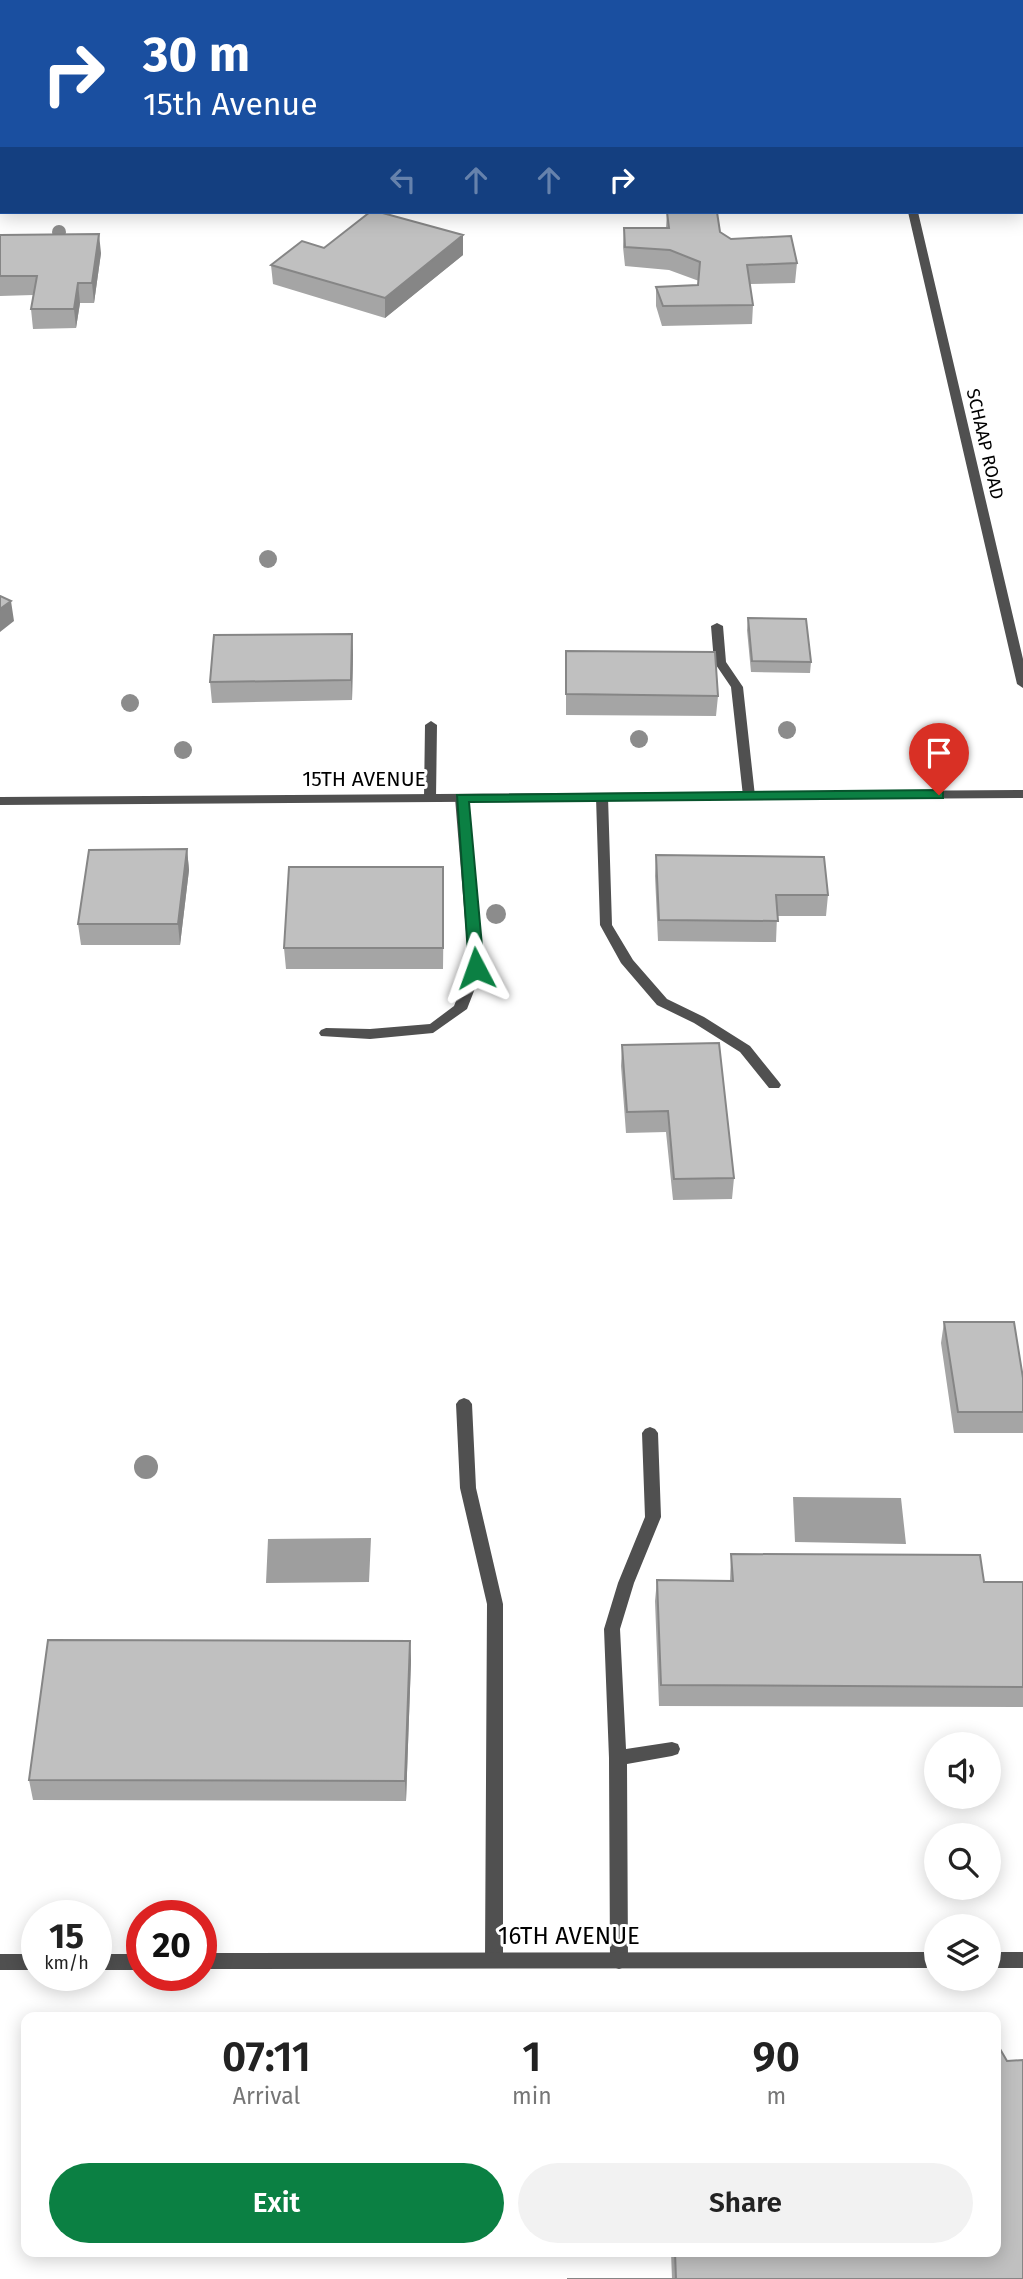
<!DOCTYPE html>
<style>
:root{--surface:#fff;--page:#f2f2f2;--text:#222;--muted:#767676;--accent:#0b8043}
body{margin:0;font-family:"Fira Sans",sans-serif;background:var(--page);color:var(--text);height:100vh;display:flex;flex-direction:column;font-size:26px;white-space:nowrap}
*{box-sizing:border-box;margin:0}
p{font-size:23px;color:var(--muted)}
.icon{flex:none;width:38px;height:38px;fill:none;stroke:currentColor;stroke-width:2;stroke-linecap:round;stroke-linejoin:round}
.map{position:relative;flex:1;overflow:hidden}
.side{position:absolute;left:21px;top:2012px;width:980px;height:245px;display:flex;flex-direction:column;background:var(--surface);border-radius:14px;box-shadow:0 4px 18px #0003}
.side>*{flex:none}
.hud{position:absolute;left:0px;top:0px;width:1024px;height:214px;box-shadow:0 4px 18px #0003;background:#1a4fa0;color:#fff;overflow:hidden}
.controls{position:absolute;left:924px;top:1732px;display:grid;gap:14px}
.controls a{display:grid;place-items:center;width:77px;height:77px;border-radius:50%;background:var(--surface);box-shadow:0 4px 18px #0003;font-size:35px}
.speed{position:absolute;left:21px;top:1900px;display:flex;gap:14px;font-size:35px;font-weight:700;text-align:center}
.speed>*{display:grid;place-content:center;width:91px;height:91px;border-radius:50%;background:var(--surface);box-shadow:0 4px 18px #0003;line-height:1}
.speed small{font-size:18px;font-weight:400}
.speed .limit{border:10px solid #d22;background:#fff;color:#111}
.pin{position:absolute;display:grid;place-items:center;width:60px;height:60px;color:#fff;margin:-72px -30px;border-radius:50% 50% 50% 0;rotate:-45deg;box-shadow:0 0 7px #0007}
.pin .icon{rotate:45deg}
.me{position:absolute;width:77px;margin:-38px;rotate:356deg;stroke-linejoin:round;filter:drop-shadow(0 0 5px #0008)}
.turn{display:flex;align-items:center;gap:24px;height:147px;padding:0 28px;font-size:32px}
.turn .icon{width:91px;height:91px;stroke-width:2.5}
.turn b{display:block;font-size:49px;line-height:60px}
.lanes{display:flex;align-items:center;height:66px;padding:0 28px;background:#0003;justify-content:center;gap:35px;direction:ltr}
.lanes .off{opacity:.35}
.eta{display:flex;justify-content:space-evenly;align-items:center;height:119px;text-align:center}
.eta b{font-size:42px;font-weight:600;line-height:49px}
.primary-button{display:flex;gap:14px;margin-top:auto;padding:14px 28px}
.primary-button a{flex:1;height:80px;border-radius:42px;background:var(--accent);color:#fff;font-size:28px;font-weight:600;line-height:80px;text-align:center}
.primary-button a+a{background:var(--page);color:var(--text)}
.map>svg:first-child{display:block}
.water{fill:#9e9e9e}
.lines{fill:none;stroke-linecap:round;stroke-linejoin:round}
.service{fill:#505050;fill-rule:evenodd}
.minor{fill:#505050;fill-rule:evenodd}
.tree{fill:#8c8c8c}
.wall{fill:#a5a5a5}
.shaded-wall{fill:#868686}
.building{fill:#c0c0c0;stroke:#868686;stroke-width:2}
.route{fill:#0b8043;stroke:#07532c;stroke-width:2}
.labels{text-anchor:middle;dominant-baseline:central;stroke-width:6;stroke-linejoin:round;paint-order:stroke}
.far-street-label{font-size:18px;fill:#000;stroke:#fff}
.street-label{font-size:21px;fill:#000;stroke:#fff}
.near-street-label{font-size:24px;fill:#000;stroke:#fff}
</style>
<div class="map">
<svg width="1023" height="2279" viewBox="0 0 1023 2279">
<rect width="100%" height="100%" fill="#fff"/>
<path class="water" d="M 793,1497 L 901,1498 L 906,1544 L 795,1542 Z
M 371,1538 L 369,1582 L 266,1583 L 268,1539 Z"/>
<g class="lines">
<path class="service" d="M 1022,162 L 1023,162 L 1023,168 L 1022,168 Z
M 717,623 L 723,626 L 726,662 L 743,687 L 755,796 L 749,800 L 743,796 L 731,687 L 714,662 L 711,626 Z
M 431,721 L 437,725 L 436,798 L 430,802 L 424,798 L 425,725 Z
M 602,793 L 608,797 L 612,925 L 633,960 L 667,999 L 704,1017 L 750,1046 L 779,1082 L 781,1085 L 779,1088 L 769,1088 L 740,1052 L 694,1023 L 657,1005 L 621,963 L 600,925 L 596,797 Z
M 461,794 L 467,798 L 483,968 L 467,1009 L 433,1033 L 370,1039 L 321,1036 L 319,1033 L 321,1030 L 326,1028 L 370,1029 L 430,1024 L 454,1006 L 469,968 L 455,798 Z
M 464,1398 L 469,1400 L 472,1404 L 476,1488 L 503,1604 L 503,1960 L 500,1966 L 494,1968 L 488,1966 L 485,1960 L 487,1604 L 460,1488 L 456,1404 L 459,1400 Z
M 650,1427 L 655,1429 L 658,1433 L 661,1517 L 634,1583 L 620,1629 L 626,1749 L 672,1742 L 678,1744 L 680,1749 L 678,1754 L 672,1756 L 627,1764 L 628,1961 L 625,1967 L 619,1969 L 613,1967 L 610,1961 L 609,1758 L 604,1629 L 618,1583 L 645,1517 L 642,1433 L 645,1429 Z"/>
<path class="minor" d="M 862,0 L 870,0 L 870,2 L 862,2 Z
M 2,183 L 2,189 L 0,190 L 0,184 Z
M 908,212 L 918,212 L 1023,659 L 1023,688 L 1017,684 Z
M 1023,790 L 1023,798 L 0,805 L 0,797 Z
M 936,1952 L 936,1968 L 201,1969 L 201,1953 Z
M 989,1952 L 1023,1952 L 1023,1968 L 989,1968 Z
M 0,1954 L 37,1954 L 37,1970 L 0,1970 Z
M 96,1954 L 142,1954 L 142,1970 L 96,1970 Z"/>
</g>
<g class="tree">
<circle cx="59" cy="232" r="7"/>
<circle cx="268" cy="559" r="9"/>
<circle cx="130" cy="703" r="9"/>
<circle cx="787" cy="730" r="9"/>
<circle cx="639" cy="739" r="9"/>
<circle cx="183" cy="750" r="9"/>
<circle cx="496" cy="914" r="10"/>
<circle cx="146" cy="1467" r="12"/>
</g>
<path class="wall" d="M 0,85 L 2,85 L 2,124 L 0,124 Z
M 667,212 L 720,232 L 731,239 L 797,263 L 795,283 L 750,284 L 753,305 L 752,324 L 662,326 L 656,306 L 656,287 L 698,285 L 699,281 L 669,270 L 625,266 L 623,247 L 624,228 L 666,228 Z
M 0,235 L 101,253 L 94,303 L 80,303 L 76,328 L 33,329 L 31,309 L 33,295 L 0,296 Z
M 324,248 L 463,255 L 385,318 L 273,284 L 271,265 Z
M 748,618 L 811,662 L 810,673 L 751,672 L 747,630 Z
M 352,634 L 353,654 L 352,700 L 212,703 L 210,682 Z
M 566,651 L 718,696 L 716,716 L 566,715 Z
M 187,849 L 189,870 L 180,945 L 81,945 L 78,924 Z
M 656,855 L 828,895 L 826,916 L 777,916 L 776,942 L 658,941 L 655,876 Z
M 444,888 L 443,969 L 286,969 L 284,948 Z
M 622,1045 L 734,1178 L 732,1199 L 673,1200 L 666,1132 L 626,1133 L 621,1066 Z
M 944,1322 L 1023,1378 L 1023,1433 L 954,1433 L 941,1343 Z
M 731,1554 L 984,1582 L 1023,1582 L 1023,1707 L 659,1706 L 655,1601 L 657,1580 L 730,1581 Z
M 410,1641 L 411,1661 L 406,1801 L 33,1800 L 29,1780 Z
M 671,2252 L 996,2252 L 1023,2279 L 672,2279 Z"/>
<path class="shaded-wall" d="M 99,234 L 101,253 L 94,303 L 92,283 Z
M 463,235 L 463,255 L 385,318 L 385,298 Z
M 78,283 L 80,303 L 76,328 L 74,309 Z
M 11,601 L 14,621 L 0,632 L 0,609 Z
M 352,634 L 353,654 L 352,700 L 351,680 Z
M 187,849 L 189,870 L 180,945 L 178,924 Z
M 410,1641 L 411,1661 L 406,1801 L 405,1781 Z"/>
<path class="building" d="M 0,85 L 2,85 L 2,106 L 0,106 Z
M 370,212 L 379,212 L 463,235 L 385,298 L 271,265 L 302,241 L 324,248 Z
M 667,212 L 717,212 L 720,232 L 731,239 L 791,236 L 797,263 L 747,265 L 753,305 L 663,306 L 656,287 L 698,285 L 700,262 L 670,250 L 625,247 L 624,228 L 669,228 Z
M 99,234 L 92,283 L 78,283 L 74,309 L 31,309 L 37,276 L 0,276 L 0,235 Z
M 0,596 L 11,601 L 0,609 Z
M 748,618 L 806,619 L 811,662 L 752,661 Z
M 352,634 L 351,680 L 210,682 L 214,635 Z
M 566,651 L 715,652 L 718,696 L 566,694 Z
M 187,849 L 178,924 L 78,924 L 89,850 Z
M 656,855 L 824,857 L 828,895 L 776,895 L 778,921 L 659,920 Z
M 289,867 L 443,867 L 443,948 L 284,948 Z
M 719,1043 L 734,1178 L 674,1179 L 668,1111 L 627,1112 L 622,1045 Z
M 944,1322 L 1014,1322 L 1023,1378 L 1023,1412 L 958,1412 Z
M 731,1554 L 980,1555 L 984,1582 L 1023,1582 L 1023,1687 L 661,1685 L 657,1580 L 733,1581 Z
M 48,1640 L 410,1641 L 405,1781 L 29,1780 Z
M 996,2042 L 1007,2061 L 1023,2060 L 1023,2279 L 567,2279 L 676,2279 L 675,2252 L 996,2252 Z"/>
<path class="route" d="M 939,790 L 943,792 L 943,798 L 469,802 L 484,968 L 476,973 L 469,968 L 457,795 Z"/>
<g class="labels">
<g class="far-street-label">
<text transform="translate(985 444) rotate(77)">SCHAAP ROAD</text>
</g>
<g class="street-label">
<text x="364" y="779">15TH AVENUE</text>
</g>
<g class="near-street-label">
<text x="569" y="1936">16TH AVENUE</text>
</g>
</g>
</svg>
<div class="controls">
<a><svg class="icon" aria-label="sound" viewBox="0 0 24 24"><path d="M4 9h4l5-4v14l-5-4H4zM17 9q2 3 0 6"/></svg></a>
<a><svg class="icon" aria-label="search" viewBox="0 0 24 24"><circle cx="10" cy="10" r="6"/><path d="M15 15l6 6"/></svg></a>
<a><svg class="icon" aria-label="layers" viewBox="0 0 24 24"><path d="M12 4l9 5-9 5-9-5zM3 14l9 5 9-5"/></svg></a>
</div>
<div class="speed"><div>15<small>km/h</small></div><div class="limit">20</div></div>
<div class="pin" style="left:939px;top:795px;background:#d93025"><svg class="icon" aria-label="arrive" viewBox="0 0 24 24"><path d="M6 21V4h12l-3 4 3 4H6"/></svg></div>
<svg class="me" style="left:476px;top:968px" viewBox="-20 -20 40 40"><path d="M0-17L14 15 0 8-14 15z" fill="#0b8043" stroke="#fff" stroke-width="4"/></svg>
<div class="hud">
<div class="turn"><svg class="icon" aria-label="right" viewBox="0 0 24 24"><path d="M7 20v-9h11M14 6l5 5-5 5"/></svg><div><b>30 m</b>15th Avenue</div></div>
<div class="lanes"><svg class="icon off" aria-label="left" viewBox="0 0 24 24"><path d="M17 20v-9H6M10 6l-5 5 5 5"/></svg><svg class="icon off" aria-label="ahead" viewBox="0 0 24 24"><path d="M12 20V5M6 11l6-6 6 6"/></svg><svg class="icon off" aria-label="ahead" viewBox="0 0 24 24"><path d="M12 20V5M6 11l6-6 6 6"/></svg><svg class="icon" aria-label="right" viewBox="0 0 24 24"><path d="M7 20v-9h11M14 6l5 5-5 5"/></svg></div>
</div>
<section class="side">
<div class="eta">
<div><b>07:11</b><p>Arrival</p></div>
<div><b>1</b><p>min</p></div>
<div><b>90</b><p>m</p></div>
</div>
<div class="primary-button"><a>Exit</a><a>Share</a></div>
</section>
</div>
